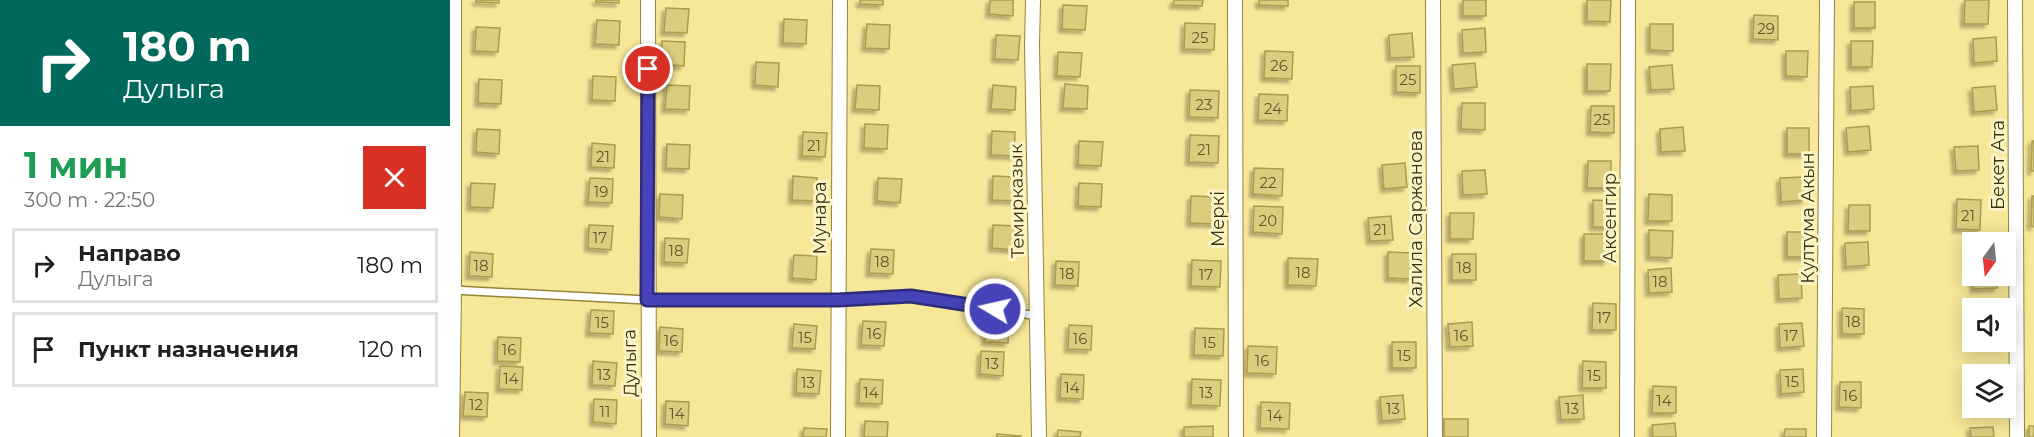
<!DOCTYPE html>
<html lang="ru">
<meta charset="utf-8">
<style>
:root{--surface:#fff;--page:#f2f2f2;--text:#202124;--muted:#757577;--line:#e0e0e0}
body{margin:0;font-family:Montserrat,sans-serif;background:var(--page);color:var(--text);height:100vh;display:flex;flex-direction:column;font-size:22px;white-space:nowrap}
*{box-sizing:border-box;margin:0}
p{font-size:20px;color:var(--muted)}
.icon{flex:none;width:33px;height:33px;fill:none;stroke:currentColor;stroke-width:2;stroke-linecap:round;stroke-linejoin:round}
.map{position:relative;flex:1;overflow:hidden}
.panel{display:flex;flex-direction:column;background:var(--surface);width:450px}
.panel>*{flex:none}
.banner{background:#00695c;color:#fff;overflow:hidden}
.needle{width:39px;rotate:195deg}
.buttons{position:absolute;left:1512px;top:232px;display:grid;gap:12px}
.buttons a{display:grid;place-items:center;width:54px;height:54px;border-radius:0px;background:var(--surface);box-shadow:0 3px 15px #0003;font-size:30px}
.pin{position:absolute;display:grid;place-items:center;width:51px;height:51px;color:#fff;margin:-26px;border:3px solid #fff;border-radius:50%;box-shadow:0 2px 6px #0007}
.me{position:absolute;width:66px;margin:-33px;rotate:279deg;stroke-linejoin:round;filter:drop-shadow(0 0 4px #0008)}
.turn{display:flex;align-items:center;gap:21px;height:126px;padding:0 24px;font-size:27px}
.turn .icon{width:78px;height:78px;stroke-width:2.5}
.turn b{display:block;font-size:42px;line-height:51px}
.round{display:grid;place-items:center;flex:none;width:63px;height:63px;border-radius:0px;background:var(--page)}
.headline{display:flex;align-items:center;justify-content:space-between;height:102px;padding:0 24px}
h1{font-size:36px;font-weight:700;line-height:45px;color:#1e9e55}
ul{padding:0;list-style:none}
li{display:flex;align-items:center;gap:18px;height:75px;margin:0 12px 9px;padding:0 12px;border:3px solid var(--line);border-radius:0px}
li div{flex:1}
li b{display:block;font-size:22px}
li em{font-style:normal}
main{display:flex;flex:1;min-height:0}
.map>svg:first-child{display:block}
.building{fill:#dccc7e;stroke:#ac9c4f;stroke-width:1.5;filter:url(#shadow)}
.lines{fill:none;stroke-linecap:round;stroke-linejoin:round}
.lane-casing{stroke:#958537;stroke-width:10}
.street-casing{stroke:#958537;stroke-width:16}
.lane{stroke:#fff;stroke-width:7}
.street{stroke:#fff;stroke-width:14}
.route-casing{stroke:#2e2c78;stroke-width:15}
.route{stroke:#4643b9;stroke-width:10}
.labels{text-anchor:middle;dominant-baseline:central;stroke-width:6;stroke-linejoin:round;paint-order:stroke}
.number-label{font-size:15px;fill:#61582c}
.street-label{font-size:18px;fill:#383211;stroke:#fdf4c6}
</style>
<main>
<section class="panel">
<div class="banner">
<div class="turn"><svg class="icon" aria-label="right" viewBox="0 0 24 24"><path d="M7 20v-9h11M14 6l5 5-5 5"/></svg><div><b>180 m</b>Дулыга</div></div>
</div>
<div class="headline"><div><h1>1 мин</h1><p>300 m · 22:50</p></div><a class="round" style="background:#d93025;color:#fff"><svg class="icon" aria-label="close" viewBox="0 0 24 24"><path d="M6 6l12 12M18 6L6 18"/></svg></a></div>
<ul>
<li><svg class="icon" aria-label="right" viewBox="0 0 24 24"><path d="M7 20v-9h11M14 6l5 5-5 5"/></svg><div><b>Направо</b><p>Дулыга</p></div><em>180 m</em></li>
<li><svg class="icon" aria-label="arrive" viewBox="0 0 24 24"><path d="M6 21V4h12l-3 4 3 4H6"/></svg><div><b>Пункт назначения</b></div><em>120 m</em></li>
</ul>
</section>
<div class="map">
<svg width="1584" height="437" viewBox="0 0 1584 437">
<defs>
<filter id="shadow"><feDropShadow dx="-3.5" dy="3.5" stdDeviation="1.5" flood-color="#0004"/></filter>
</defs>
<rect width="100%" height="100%" fill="#f7e798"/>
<path class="building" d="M 26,0 L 49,0 L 49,3 L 26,2 Z
M 146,0 L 169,0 L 169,3 L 146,2 Z
M 410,0 L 433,0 L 433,5 L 410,4 Z
M 540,0 L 563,0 L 563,16 L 539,14 Z
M 724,0 L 753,0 L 752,6 L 723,5 Z
M 809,0 L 838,0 L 838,6 L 809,5 Z
M 1013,0 L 1036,0 L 1036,16 L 1013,16 Z
M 1137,0 L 1161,0 L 1160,22 L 1137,21 Z
M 1515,0 L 1539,0 L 1538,24 L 1514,24 Z
M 1404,2 L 1425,2 L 1425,28 L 1404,28 Z
M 613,5 L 637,6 L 635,30 L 612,29 Z
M 216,8 L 239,9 L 237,33 L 214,32 Z
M 1304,15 L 1328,16 L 1328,40 L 1303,39 Z
M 334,19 L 357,20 L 356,44 L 333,43 Z
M 147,20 L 170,21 L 169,45 L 145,44 Z
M 735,23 L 765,24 L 764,50 L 734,49 Z
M 417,24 L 440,25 L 439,49 L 415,48 Z
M 1200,24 L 1223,24 L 1223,51 L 1200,50 Z
M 26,27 L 50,28 L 48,52 L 25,51 Z
M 1035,28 L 1036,52 L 1013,53 L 1012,30 Z
M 962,33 L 964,57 L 940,58 L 939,35 Z
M 546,35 L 570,36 L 568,60 L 545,59 Z
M 1546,37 L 1547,61 L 1524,63 L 1523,39 Z
M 212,41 L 235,42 L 234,66 L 211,64 Z
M 1401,41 L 1423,41 L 1422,67 L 1401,67 Z
M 815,51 L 843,52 L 842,79 L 814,78 Z
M 1336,51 L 1358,51 L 1357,77 L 1336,76 Z
M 608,52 L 632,53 L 630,77 L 607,76 Z
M 306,62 L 329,63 L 328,87 L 305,85 Z
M 1025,63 L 1027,87 L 1004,89 L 1002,65 Z
M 1137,64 L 1161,64 L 1160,91 L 1137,91 Z
M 1222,65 L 1224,89 L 1201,90 L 1199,67 Z
M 946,66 L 970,66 L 970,93 L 946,92 Z
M 143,76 L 166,77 L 165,101 L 142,100 Z
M 29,79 L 52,80 L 51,104 L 28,103 Z
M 615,84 L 638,86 L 637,109 L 613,108 Z
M 217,85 L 240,86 L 239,110 L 215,109 Z
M 407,85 L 430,86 L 429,110 L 405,109 Z
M 543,85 L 566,87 L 565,110 L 541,109 Z
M 1423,86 L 1424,109 L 1401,111 L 1400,87 Z
M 1545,86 L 1547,110 L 1524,112 L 1522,88 Z
M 740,90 L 769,91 L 768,118 L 739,117 Z
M 809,94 L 838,95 L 837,121 L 808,120 Z
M 1012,103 L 1035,103 L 1035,130 L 1011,129 Z
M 1141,106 L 1164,106 L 1164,133 L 1140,132 Z
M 415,124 L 438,125 L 437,149 L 414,148 Z
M 1419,126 L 1421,150 L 1398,152 L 1396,128 Z
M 1233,127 L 1235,151 L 1211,152 L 1210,129 Z
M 1337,128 L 1359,128 L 1359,154 L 1337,154 Z
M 27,129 L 50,130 L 49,154 L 26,152 Z
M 542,131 L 565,132 L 564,156 L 541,155 Z
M 353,132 L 377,133 L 375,157 L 352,156 Z
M 740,135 L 769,136 L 768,163 L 739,162 Z
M 629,141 L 653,142 L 651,166 L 628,165 Z
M 1582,141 L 1584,141 L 1584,171 L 1581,171 Z
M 142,143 L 165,145 L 164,168 L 141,167 Z
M 217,144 L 240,145 L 239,169 L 216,168 Z
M 1528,146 L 1529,170 L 1506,171 L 1504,147 Z
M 1138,161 L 1161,161 L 1161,188 L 1137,188 Z
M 955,163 L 957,187 L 934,189 L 932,165 Z
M 804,168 L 833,169 L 832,196 L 803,194 Z
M 1035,170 L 1037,194 L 1013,195 L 1012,171 Z
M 343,176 L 367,178 L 365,201 L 342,200 Z
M 543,176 L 566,177 L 565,201 L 542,200 Z
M 1353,177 L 1355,200 L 1331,202 L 1330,178 Z
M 140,178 L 163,179 L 162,203 L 138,202 Z
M 428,178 L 452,179 L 450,203 L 427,201 Z
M 21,183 L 45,184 L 43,208 L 20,207 Z
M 629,183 L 652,184 L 651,207 L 628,206 Z
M 210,194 L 233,195 L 232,219 L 209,217 Z
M 1199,194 L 1222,195 L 1222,221 L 1198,221 Z
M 741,196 L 770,197 L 769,224 L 740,223 Z
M 1582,196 L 1584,196 L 1584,227 L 1581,226 Z
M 1507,199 L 1531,200 L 1530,230 L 1506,229 Z
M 1143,200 L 1166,201 L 1166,227 L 1143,227 Z
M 1399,205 L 1420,205 L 1420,231 L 1398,231 Z
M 804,206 L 833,207 L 832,234 L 803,232 Z
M 1000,213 L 1024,213 L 1023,239 L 1000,239 Z
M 941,216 L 943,240 L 920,241 L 918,218 Z
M 139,225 L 163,226 L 161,250 L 138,248 Z
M 543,225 L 567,226 L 565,250 L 542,248 Z
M 1199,230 L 1223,231 L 1222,258 L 1199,257 Z
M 1337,232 L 1359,232 L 1358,257 L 1337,257 Z
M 1134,234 L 1157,234 L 1157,261 L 1134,261 Z
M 215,238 L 239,239 L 237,263 L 214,262 Z
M 1418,242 L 1419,265 L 1396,267 L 1395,243 Z
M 421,249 L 444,250 L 443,274 L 419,273 Z
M 20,252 L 43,254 L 42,277 L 19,276 Z
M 938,252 L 962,253 L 961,279 L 938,278 Z
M 1002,254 L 1026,254 L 1026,280 L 1002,280 Z
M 344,255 L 367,256 L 366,280 L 342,278 Z
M 838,258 L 868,259 L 866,286 L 838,285 Z
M 742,260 L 771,261 L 770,287 L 741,286 Z
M 606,261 L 629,262 L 628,286 L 605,285 Z
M 1221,268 L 1222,292 L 1199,293 L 1198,270 Z
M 1351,274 L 1352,298 L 1329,299 L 1328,275 Z
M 1523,276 L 1547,276 L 1547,288 L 1524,289 Z
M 1143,303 L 1166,304 L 1166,330 L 1142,330 Z
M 1392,308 L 1414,309 L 1414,334 L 1392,334 Z
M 141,310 L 164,311 L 163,334 L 139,333 Z
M 536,318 L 559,319 L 558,343 L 535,342 Z
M 413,321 L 436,322 L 434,346 L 411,345 Z
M 1022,322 L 1023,346 L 1000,347 L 998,324 Z
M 1352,323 L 1354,346 L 1330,348 L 1329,324 Z
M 344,324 L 367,326 L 365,349 L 342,348 Z
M 619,325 L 642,326 L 641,350 L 618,349 Z
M 210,327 L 233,329 L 232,352 L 209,351 Z
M 745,328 L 774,329 L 773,356 L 744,355 Z
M 48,337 L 71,338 L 70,362 L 47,361 Z
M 942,342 L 966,342 L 966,368 L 942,368 Z
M 798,346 L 827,347 L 826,374 L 797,373 Z
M 531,351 L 554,352 L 553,376 L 530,374 Z
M 143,361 L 167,363 L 165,386 L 142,385 Z
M 1133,361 L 1156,362 L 1156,388 L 1132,388 Z
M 50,366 L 73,367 L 72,390 L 49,389 Z
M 1521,368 L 1545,368 L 1545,375 L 1522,375 L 1522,398 L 1520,398 Z
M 347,369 L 371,371 L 369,394 L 346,393 Z
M 1353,369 L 1354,392 L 1331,394 L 1330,370 Z
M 611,374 L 634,375 L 633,399 L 610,398 Z
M 410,379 L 433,380 L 432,404 L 409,403 Z
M 742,379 L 771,380 L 770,406 L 741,405 Z
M 1390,382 L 1411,382 L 1411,408 L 1389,407 Z
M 1203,386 L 1226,387 L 1226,413 L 1202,413 Z
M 15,392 L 38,393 L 37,417 L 13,416 Z
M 953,395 L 955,419 L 932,421 L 930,397 Z
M 1133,395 L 1134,419 L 1111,420 L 1109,397 Z
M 144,399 L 167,400 L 166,424 L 143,422 Z
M 216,401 L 239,402 L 238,426 L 215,424 Z
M 811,402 L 840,403 L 839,429 L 810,428 Z
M 994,419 L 1018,419 L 1018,437 L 994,437 Z
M 415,421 L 438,422 L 437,437 L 414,437 Z
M 1225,423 L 1226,437 L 1203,437 L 1202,425 Z
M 763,426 L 763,437 L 734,437 L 734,427 Z
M 1579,426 L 1584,426 L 1584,437 L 1579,437 Z
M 1543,427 L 1544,437 L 1521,437 L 1520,428 Z
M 354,428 L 377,429 L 376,437 L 353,437 Z
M 1335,429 L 1356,429 L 1356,437 L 1334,437 Z
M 608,430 L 631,432 L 630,437 L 607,437 Z
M 547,434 L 571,436 L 570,437 L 547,437 Z"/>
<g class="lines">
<g class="lane-casing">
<path id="lane" d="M 3,290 L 197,300 L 388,300 L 461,295 L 587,316"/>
</g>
<g class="street-casing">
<path id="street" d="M 198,0 L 199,437
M 583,0 L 582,45 L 589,437
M 785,0 L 786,437
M 983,0 L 985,437
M 1565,0 L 1567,437
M 2,437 L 4,291 L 4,0
M 388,437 L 390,0
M 1177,437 L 1178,0
M 1374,437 L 1377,0"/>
</g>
<use href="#lane" class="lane"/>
<use href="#street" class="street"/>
</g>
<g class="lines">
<g class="route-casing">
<path id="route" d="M 198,69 L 197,300 L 388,300 L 461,296 L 545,309"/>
</g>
<use href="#route" class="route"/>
</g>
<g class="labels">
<g class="number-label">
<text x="1316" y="28">29</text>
<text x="750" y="37">25</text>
<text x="829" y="65">26</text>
<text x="958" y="79">25</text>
<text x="754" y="104">23</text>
<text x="823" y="108">24</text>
<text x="1152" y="119">25</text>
<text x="364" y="145">21</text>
<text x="754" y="149">21</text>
<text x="153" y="156">21</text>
<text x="818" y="182">22</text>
<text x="151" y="191">19</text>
<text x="1518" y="215">21</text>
<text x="818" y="220">20</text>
<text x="930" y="229">21</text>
<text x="150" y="237">17</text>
<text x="226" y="250">18</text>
<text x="432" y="261">18</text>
<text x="31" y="265">18</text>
<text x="1014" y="267">18</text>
<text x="853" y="272">18</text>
<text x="617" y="273">18</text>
<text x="756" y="274">17</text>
<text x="1210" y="281">18</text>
<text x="1154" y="317">17</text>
<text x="1403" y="321">18</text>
<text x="152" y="322">15</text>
<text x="424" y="333">16</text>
<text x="1011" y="335">16</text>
<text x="1341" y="335">17</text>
<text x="355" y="337">15</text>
<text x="630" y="338">16</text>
<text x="221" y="340">16</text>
<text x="759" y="342">15</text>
<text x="59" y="349">16</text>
<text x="954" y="355">15</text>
<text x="812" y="360">16</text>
<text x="542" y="363">13</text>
<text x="154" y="374">13</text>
<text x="1144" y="375">15</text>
<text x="61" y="378">14</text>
<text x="1342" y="381">15</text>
<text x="358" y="382">13</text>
<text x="622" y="387">14</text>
<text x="421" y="392">14</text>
<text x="756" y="392">13</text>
<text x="1400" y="395">16</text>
<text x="1214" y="400">14</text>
<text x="26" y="404">12</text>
<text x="943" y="408">13</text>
<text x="1122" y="408">13</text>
<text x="155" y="411">11</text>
<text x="227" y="413">14</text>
<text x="825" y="415">14</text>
</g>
<g class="street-label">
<text transform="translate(1548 165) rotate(-90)">Бекет Ата</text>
<text transform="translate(567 201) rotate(-91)">Темирказык</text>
<text transform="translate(370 218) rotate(-90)">Мунара</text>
<text transform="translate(1160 218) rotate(-90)">Аксенгир</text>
<text transform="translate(1358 218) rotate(-90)">Култума Акын</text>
<text transform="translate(768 219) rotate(-90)">Меркі</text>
<text transform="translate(966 219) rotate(-90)">Халила Саржанова</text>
<text transform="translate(180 363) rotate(-91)">Дулыга</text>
</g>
</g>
</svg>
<div class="buttons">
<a><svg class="needle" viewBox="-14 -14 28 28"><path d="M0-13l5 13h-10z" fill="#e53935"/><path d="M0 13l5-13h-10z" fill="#757577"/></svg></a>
<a><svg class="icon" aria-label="sound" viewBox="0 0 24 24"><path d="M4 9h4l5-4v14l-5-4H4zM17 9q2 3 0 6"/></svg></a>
<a><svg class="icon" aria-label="layers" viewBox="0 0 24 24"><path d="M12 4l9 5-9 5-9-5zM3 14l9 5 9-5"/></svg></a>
</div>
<div class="pin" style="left:198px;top:69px;background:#d93025"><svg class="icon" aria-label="arrive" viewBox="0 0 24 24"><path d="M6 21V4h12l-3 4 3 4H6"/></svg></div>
<svg class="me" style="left:545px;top:309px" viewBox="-20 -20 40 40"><circle r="17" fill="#4643b9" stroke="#fff" stroke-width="3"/><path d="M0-11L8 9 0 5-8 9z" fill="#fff"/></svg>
</div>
</main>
